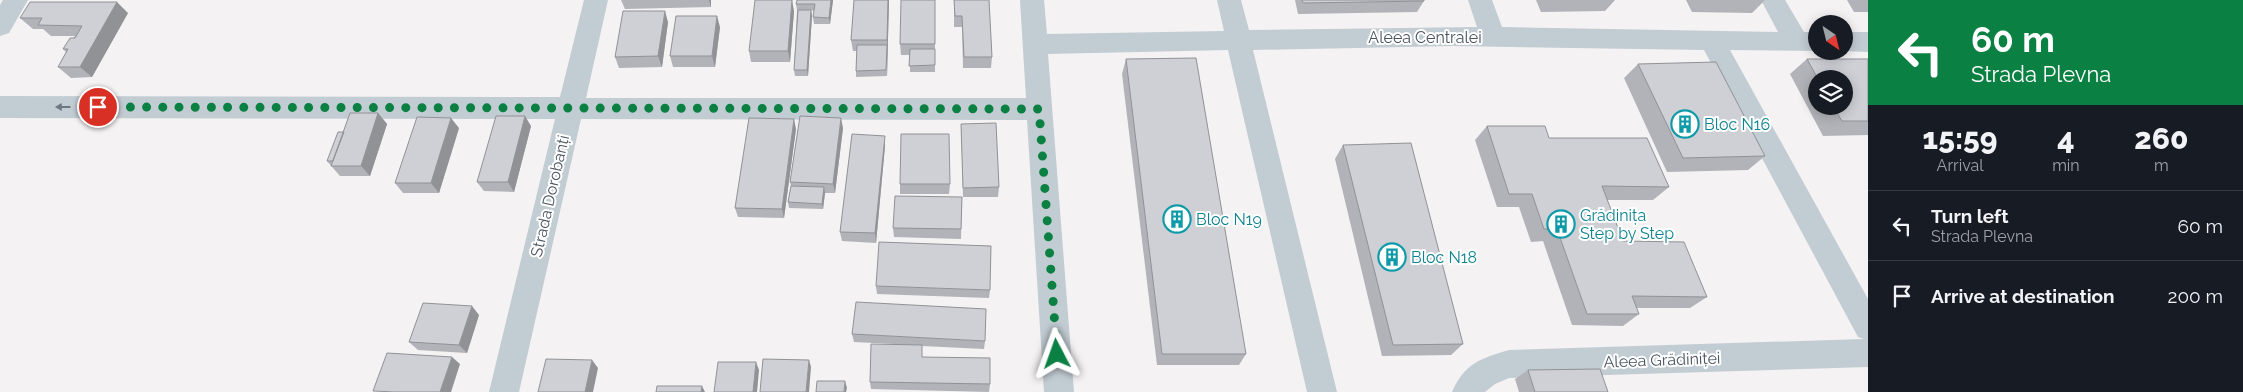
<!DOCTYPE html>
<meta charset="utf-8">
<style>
:root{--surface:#171b24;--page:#242831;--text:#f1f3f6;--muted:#9ea1a6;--line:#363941}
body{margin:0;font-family:Raleway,sans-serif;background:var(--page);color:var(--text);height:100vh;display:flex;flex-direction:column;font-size:19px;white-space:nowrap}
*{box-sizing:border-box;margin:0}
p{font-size:16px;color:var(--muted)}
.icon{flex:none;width:28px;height:28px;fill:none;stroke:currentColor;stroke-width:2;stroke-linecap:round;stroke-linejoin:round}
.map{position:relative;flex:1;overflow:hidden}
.details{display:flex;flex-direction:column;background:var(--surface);width:375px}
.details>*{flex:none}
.top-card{background:#0b8043;color:#fff;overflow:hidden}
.needle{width:32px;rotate:145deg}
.buttons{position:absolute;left:1808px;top:15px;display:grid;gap:10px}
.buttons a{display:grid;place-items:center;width:45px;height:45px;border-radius:50%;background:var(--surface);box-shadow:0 2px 12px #0003;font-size:25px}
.pin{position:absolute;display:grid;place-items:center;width:42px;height:42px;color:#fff;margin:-21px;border:2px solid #fff;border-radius:50%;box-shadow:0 1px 5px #0007}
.me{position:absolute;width:55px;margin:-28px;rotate:356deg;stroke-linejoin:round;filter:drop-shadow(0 0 4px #0008)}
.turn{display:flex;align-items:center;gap:18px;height:105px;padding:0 20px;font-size:22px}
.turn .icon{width:65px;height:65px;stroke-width:2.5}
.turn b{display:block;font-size:35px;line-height:42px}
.eta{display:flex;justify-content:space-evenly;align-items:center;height:85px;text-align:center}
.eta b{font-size:30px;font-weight:800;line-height:35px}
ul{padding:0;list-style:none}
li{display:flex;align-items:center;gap:15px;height:70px;padding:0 20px;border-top:1px solid var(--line)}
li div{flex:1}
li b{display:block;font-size:19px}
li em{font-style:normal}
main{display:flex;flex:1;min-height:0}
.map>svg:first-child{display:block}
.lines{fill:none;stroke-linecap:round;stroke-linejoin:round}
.minor{fill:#c2ccd3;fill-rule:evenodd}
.wall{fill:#b1b3b8;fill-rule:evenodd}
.shaded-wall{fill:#909296}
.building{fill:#ced0d6;stroke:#909296}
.oneway{fill:#6d7882}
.route{stroke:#0b8043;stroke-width:9;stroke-dasharray:0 16.2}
.labels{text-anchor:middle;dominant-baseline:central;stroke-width:4;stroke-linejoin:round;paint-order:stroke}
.street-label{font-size:16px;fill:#495460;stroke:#fff}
.culture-label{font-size:16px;fill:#0d838f;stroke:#fff;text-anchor:start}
</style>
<main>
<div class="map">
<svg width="1868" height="392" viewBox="0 0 1868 392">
<rect width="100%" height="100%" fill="#f4f2f2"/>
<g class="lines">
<path class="minor" d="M 3,0 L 28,0 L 9,33 L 0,36 L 0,5 Z
M 584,0 L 608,0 L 586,98 L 1026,98 L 1020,0 L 1044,0 L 1047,34 L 1224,31 L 1217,0 L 1241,0 L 1249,30 L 1477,27 L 1468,0 L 1492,0 L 1502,27 L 1778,32 L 1761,0 L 1785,0 L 1804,32 L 1816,32 L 1818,51 L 1730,50 L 1868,299 L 1868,367 L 1509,378 L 1495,384 L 1485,392 L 1452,392 C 1464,364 1481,358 1509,350 L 1864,339 L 1858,337 L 1704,50 L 1453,46 L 1253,50 L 1337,392 L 1307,392 L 1228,50 L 1048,54 L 1074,392 L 1044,392 L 1027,120 L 581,119 L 519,392 L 489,392 L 555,119 L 0,118 L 0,96 L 560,97 Z
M 1844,32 L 1868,32 L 1868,52 L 1842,51 Z"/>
</g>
<path class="wall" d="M 621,0 L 711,0 L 711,7 L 625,9 Z
M 833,0 L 830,24 L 814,24 L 813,17 L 814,11 L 811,10 L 812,16 L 808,76 L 795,76 L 794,70 L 797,10 L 796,4 Z
M 854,0 L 889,0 L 887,76 L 856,77 L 856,71 L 857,51 L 853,51 L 851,40 Z
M 935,0 L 935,72 L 910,72 L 910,55 L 901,55 L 900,44 Z
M 954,0 L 989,0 L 992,57 L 991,68 L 963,68 L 962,27 L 954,27 Z
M 1295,0 L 1424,0 L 1424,1 L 1417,12 L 1298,14 Z
M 1536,0 L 1615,0 L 1605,11 L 1541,12 Z
M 1686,0 L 1765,0 L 1752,13 L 1692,12 Z
M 1847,0 L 1868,0 L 1868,12 L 1854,12 Z
M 794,11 L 790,62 L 751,62 L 749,51 Z
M 128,13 L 92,77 L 71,78 L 58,67 L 66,52 L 63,49 L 75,36 L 51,36 L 43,29 L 33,29 L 20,18 Z
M 668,22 L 662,67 L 619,68 L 615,57 Z
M 720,27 L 715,67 L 673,67 L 670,56 Z
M 1126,59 L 1246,354 L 1239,365 L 1157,365 L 1122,74 Z
M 1807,59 L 1868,59 L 1868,135 L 1823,136 L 1790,74 ZM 1816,79 L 1844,79 L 1844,106 L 1816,106 Z
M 1638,64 L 1765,156 L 1748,170 L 1667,172 L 1624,78 Z
M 378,113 L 387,124 L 370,176 L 340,176 L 327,161 L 344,132 Z
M 961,124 L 999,187 L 998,197 L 963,197 Z
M 531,126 L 514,192 L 484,191 L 477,182 Z
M 1487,126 L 1549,138 L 1669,187 L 1653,200 L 1607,200 L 1623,241 L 1707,297 L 1690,308 L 1636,308 L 1639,314 L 1623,326 L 1572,325 L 1543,241 L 1531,242 L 1519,207 L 1497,207 L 1475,140 Z
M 459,128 L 439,193 L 403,193 L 395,183 Z
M 843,128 L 835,193 L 825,193 L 823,209 L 789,208 L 788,202 L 791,186 L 790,182 Z
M 796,129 L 784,218 L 738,217 L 735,208 Z
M 1343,145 L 1463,344 L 1451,355 L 1382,356 L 1335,159 Z
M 885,146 L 876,243 L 842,241 L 840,232 Z
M 900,184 L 950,184 L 949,194 L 900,194 Z
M 962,197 L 961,239 L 894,237 L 893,228 Z
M 876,286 L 990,290 L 989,298 L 877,294 Z
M 479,315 L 467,353 L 418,350 L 409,342 Z
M 852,334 L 985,341 L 984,349 L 922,346 L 922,357 L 990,384 L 989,392 L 871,389 L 870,382 L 894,344 L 854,342 Z
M 1528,370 L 1608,392 L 1519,392 L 1515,379 Z"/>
<path class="shaded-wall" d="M 709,0 L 711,0 L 711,7 Z
M 792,0 L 794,11 L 790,62 L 788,51 Z
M 831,0 L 833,0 L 830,24 L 829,18 Z
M 888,0 L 889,0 L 887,76 L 887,40 Z
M 117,2 L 128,13 L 92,77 L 80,67 Z
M 811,10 L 812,16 L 808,76 L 807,70 Z
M 665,11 L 668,22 L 662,67 L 658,56 Z
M 717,16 L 720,27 L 715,67 L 712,56 Z
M 378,113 L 387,124 L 370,176 L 361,166 Z
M 525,116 L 531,126 L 514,192 L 508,182 Z
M 451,118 L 459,128 L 439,193 L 431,183 Z
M 841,118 L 843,128 L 835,193 L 833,184 Z
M 794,119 L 796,129 L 784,218 L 782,209 Z
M 885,136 L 885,146 L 876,243 L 875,233 Z
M 824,187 L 825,193 L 823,209 L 822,204 Z
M 472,306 L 479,315 L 467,353 L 459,345 Z
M 452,357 L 460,364 L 451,392 L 440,392 Z
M 592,360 L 598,368 L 593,392 L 585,392 Z
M 809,360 L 811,367 L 809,392 L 806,392 Z
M 756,362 L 759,370 L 757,392 L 753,392 Z
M 845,381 L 847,388 L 846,392 L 844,392 Z
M 702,386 L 705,392 L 701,392 Z"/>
<path class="building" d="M 755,0 L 792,0 L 788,51 L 749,51 Z
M 797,0 L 831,0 L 829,18 L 813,17 L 815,4 L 796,4 Z
M 854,0 L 888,0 L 887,40 L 851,40 Z
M 901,0 L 935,0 L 935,44 L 900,44 Z
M 954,0 L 989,0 L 992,57 L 964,57 L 962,16 L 955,16 Z
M 1302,0 L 1424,0 L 1424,1 L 1303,3 Z
M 30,2 L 117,2 L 80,67 L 58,67 L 68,49 L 63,49 L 70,38 L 75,38 L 82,26 L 38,25 L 42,18 L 20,18 Z
M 798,10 L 811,10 L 807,70 L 794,70 Z
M 623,11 L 665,11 L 658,56 L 615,57 Z
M 676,16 L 717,16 L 712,56 L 670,56 Z
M 857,45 L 887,45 L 886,70 L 856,71 Z
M 910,49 L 935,49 L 935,65 L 909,66 Z
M 1196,58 L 1246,354 L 1162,354 L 1126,59 Z
M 1807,59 L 1868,59 L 1868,121 L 1842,121 L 1833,106 L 1844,106 L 1844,79 L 1818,79 Z
M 1716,62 L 1765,156 L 1683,158 L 1638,64 Z
M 350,113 L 378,113 L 361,166 L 331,166 Z
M 496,116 L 525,116 L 508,182 L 477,182 Z
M 800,116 L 841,118 L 833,184 L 790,182 Z
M 417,117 L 451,118 L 431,183 L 395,183 Z
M 749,118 L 794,119 L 782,209 L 735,208 Z
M 996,123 L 999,187 L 963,188 L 961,124 Z
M 1487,126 L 1545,126 L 1549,138 L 1647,138 L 1669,187 L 1602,186 L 1623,241 L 1684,242 L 1707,297 L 1632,296 L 1639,314 L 1587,314 L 1557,229 L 1544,229 L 1532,194 L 1509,194 Z
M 338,132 L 344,132 L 333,161 L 327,161 Z
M 852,134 L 885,136 L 875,233 L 840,232 Z
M 901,134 L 949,134 L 950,184 L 900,184 Z
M 1411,143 L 1463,344 L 1393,345 L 1343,145 Z
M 791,186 L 824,187 L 822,204 L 788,202 Z
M 895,196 L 962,197 L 961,229 L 893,228 Z
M 879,242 L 991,246 L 990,290 L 876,286 Z
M 856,302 L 986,309 L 985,341 L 852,334 Z
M 423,303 L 472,306 L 459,345 L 409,342 Z
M 871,344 L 922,345 L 922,357 L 990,358 L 990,384 L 870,382 Z
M 387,353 L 452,357 L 440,392 L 395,392 L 373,391 Z
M 546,359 L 592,360 L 585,392 L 538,392 Z
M 763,359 L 809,360 L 806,392 L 760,392 Z
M 718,362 L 756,362 L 753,392 L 714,392 Z
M 1600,369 L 1608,392 L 1535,392 L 1528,370 Z
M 817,381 L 845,381 L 844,392 L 816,392 Z
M 657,386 L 702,386 L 701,392 L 656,392 Z"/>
<defs><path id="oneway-solid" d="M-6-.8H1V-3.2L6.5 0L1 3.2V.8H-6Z" transform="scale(1.25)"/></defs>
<use class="oneway" href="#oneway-solid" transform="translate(63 107) rotate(-180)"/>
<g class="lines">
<path class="route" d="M 98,107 L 1039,109 L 1057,354"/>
</g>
<defs>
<g id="building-ring" transform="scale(1.4375)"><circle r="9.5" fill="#fff" stroke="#0f9aa8" stroke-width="1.5"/><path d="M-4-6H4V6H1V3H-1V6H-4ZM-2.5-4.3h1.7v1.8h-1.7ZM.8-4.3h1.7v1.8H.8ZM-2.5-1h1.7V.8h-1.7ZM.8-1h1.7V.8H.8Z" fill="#0f9aa8"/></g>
</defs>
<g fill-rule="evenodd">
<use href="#building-ring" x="1685" y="124"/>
<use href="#building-ring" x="1177" y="219"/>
<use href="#building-ring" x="1561" y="224"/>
<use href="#building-ring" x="1392" y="257"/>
</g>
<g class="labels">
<g class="street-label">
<text x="1425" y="37">Aleea Centralei</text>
<text transform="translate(550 196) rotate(-77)">Strada Dorobanți</text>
<text transform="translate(1662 360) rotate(-2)">Aleea Grădiniței</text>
</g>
<g class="culture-label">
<text x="1704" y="124">Bloc N16</text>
<text x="1580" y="215">Grădinița<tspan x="1580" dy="18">Step by Step</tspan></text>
<text x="1196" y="219">Bloc N19</text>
<text x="1411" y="257">Bloc N18</text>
</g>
</g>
</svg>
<div class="buttons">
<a><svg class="needle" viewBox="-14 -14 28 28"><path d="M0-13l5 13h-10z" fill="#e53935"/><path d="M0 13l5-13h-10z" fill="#9ea1a6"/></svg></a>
<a><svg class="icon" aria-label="layers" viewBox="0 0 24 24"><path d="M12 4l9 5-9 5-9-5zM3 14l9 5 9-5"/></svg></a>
</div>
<div class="pin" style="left:98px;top:107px;background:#d93025"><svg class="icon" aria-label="arrive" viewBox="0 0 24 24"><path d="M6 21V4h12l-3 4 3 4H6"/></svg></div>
<svg class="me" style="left:1057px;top:354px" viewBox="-20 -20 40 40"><path d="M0-17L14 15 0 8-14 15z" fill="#0b8043" stroke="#fff" stroke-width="4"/></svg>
</div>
<section class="details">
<div class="top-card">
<div class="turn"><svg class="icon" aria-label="left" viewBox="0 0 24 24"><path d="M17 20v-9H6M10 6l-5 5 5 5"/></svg><div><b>60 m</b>Strada Plevna</div></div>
</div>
<div class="eta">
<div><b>15:59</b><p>Arrival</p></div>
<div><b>4</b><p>min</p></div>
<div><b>260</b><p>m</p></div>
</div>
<ul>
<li><svg class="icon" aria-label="left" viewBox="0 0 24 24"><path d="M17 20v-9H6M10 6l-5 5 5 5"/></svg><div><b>Turn left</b><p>Strada Plevna</p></div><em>60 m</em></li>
<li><svg class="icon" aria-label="arrive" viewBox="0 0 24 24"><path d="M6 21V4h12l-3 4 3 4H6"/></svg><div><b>Arrive at destination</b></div><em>200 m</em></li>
</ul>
</section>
</main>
